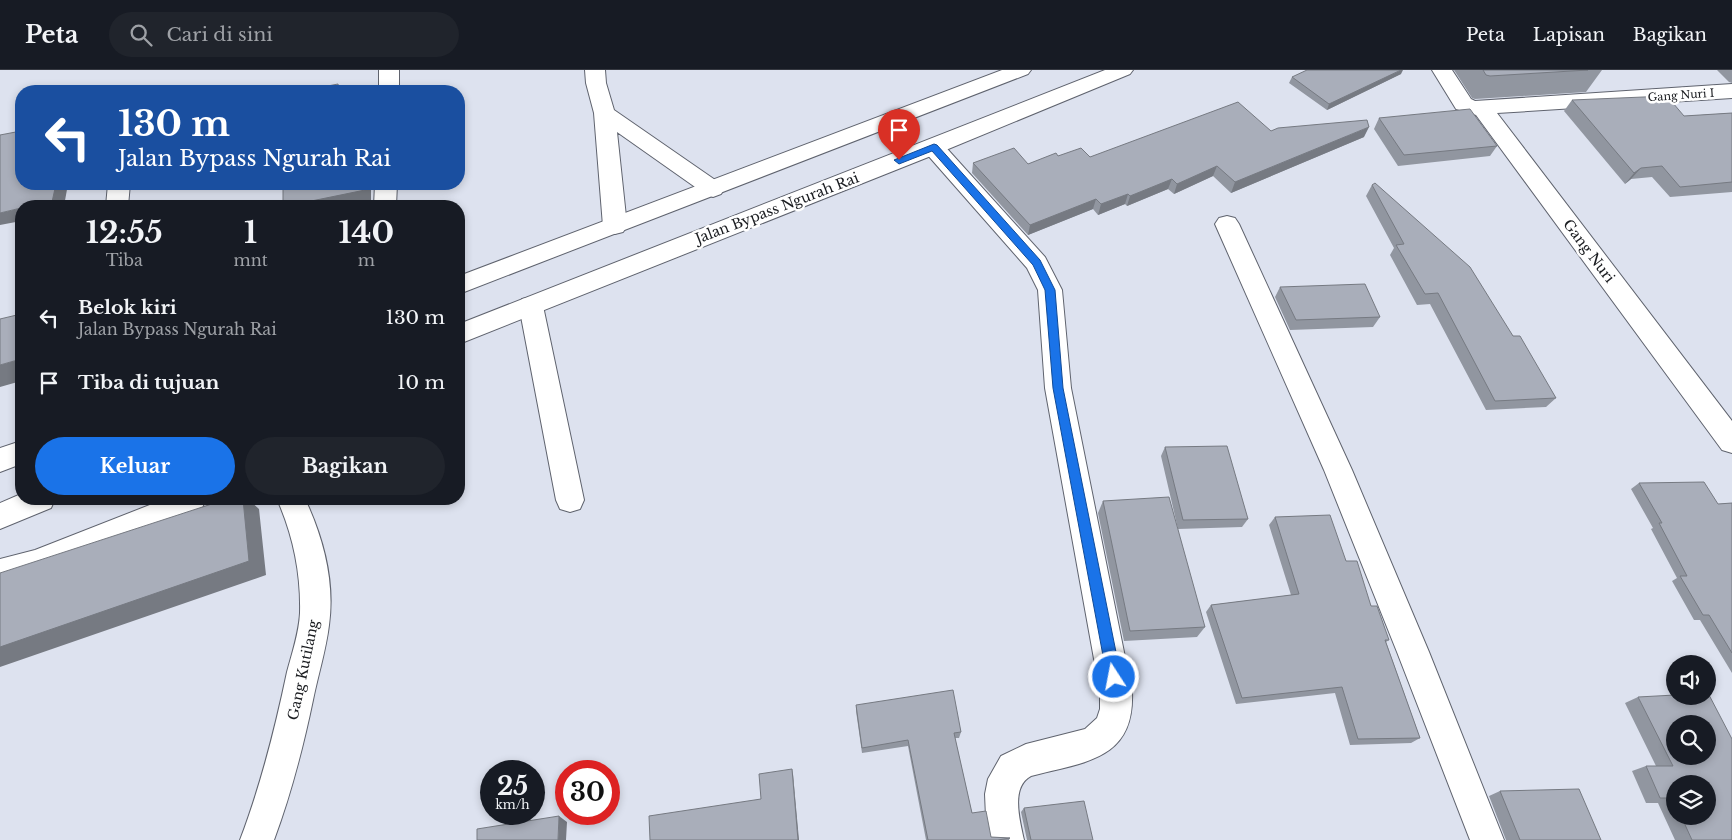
<!DOCTYPE html>
<html lang="id">
<style>
:root{--surface:#171b24;--page:#20242c;--text:#f1f3f6;--muted:#9ea1a6;--line:#363941;--accent:#1a73e8}
body{margin:0;font-family:"Libre Baskerville",serif;background:var(--page);color:var(--text);height:100vh;display:flex;flex-direction:column;font-size:19px;white-space:nowrap}
*{box-sizing:border-box;margin:0}
p{font-size:16px;color:var(--muted)}
.icon{flex:none;width:28px;height:28px;fill:none;stroke:currentColor;stroke-width:2;stroke-linecap:round;stroke-linejoin:round}
.map{position:relative;flex:1;overflow:hidden}
.panel{position:absolute;left:15px;top:130px;width:450px;height:305px;display:flex;flex-direction:column;background:var(--surface);border-radius:20px;box-shadow:0 2px 8px #0003}
.panel>*{flex:none}
.top-card{position:absolute;left:15px;top:15px;width:450px;height:105px;border-radius:20px;box-shadow:0 2px 8px #0003;background:#1a4fa0;color:#fff;overflow:hidden}
.buttons{position:absolute;left:1666px;top:585px;display:grid;gap:10px}
.buttons a{display:grid;place-items:center;width:50px;height:50px;border-radius:50%;background:var(--surface);box-shadow:0 2px 8px #0003;font-size:25px}
.speed{position:absolute;left:480px;top:690px;display:flex;gap:10px;font-size:25px;font-weight:700;text-align:center}
.speed>*{display:grid;place-content:center;width:65px;height:65px;border-radius:50%;background:var(--surface);box-shadow:0 2px 8px #0003;line-height:1}
.speed small{font-size:12px;font-weight:400}
.speed .limit{border:8px solid #d22;background:#fff;color:#111}
.pin{position:absolute;display:grid;place-items:center;width:42px;height:42px;color:#fff;margin:-51px -21px;border-radius:50% 50% 50% 0;rotate:-45deg;box-shadow:0 0 5px #0007}
.pin .icon{rotate:45deg}
.me{position:absolute;width:55px;margin:-28px;rotate:349deg;stroke-linejoin:round;filter:drop-shadow(0 0 4px #0008)}
.turn{display:flex;align-items:center;gap:18px;height:105px;padding:0 20px;font-size:22px}
.turn .icon{width:65px;height:65px;stroke-width:2.5}
.turn b{display:block;font-size:35px;line-height:42px}
.eta{display:flex;justify-content:space-evenly;align-items:center;height:85px;text-align:center}
.eta b{font-size:30px;font-weight:700;line-height:35px}
.cta{display:flex;gap:10px;margin-top:auto;padding:10px 20px}
.cta a{flex:1;height:58px;border-radius:30px;background:var(--accent);color:#fff;font-size:20px;font-weight:700;line-height:58px;text-align:center}
.cta a+a{background:var(--page);color:var(--text)}
ul{padding:0;list-style:none}
li{display:flex;align-items:center;gap:15px;height:65px;padding:0 20px}
li div{flex:1}
li b{display:block;font-size:19px}
li em{font-style:normal}
header{display:flex;align-items:center;gap:30px;box-sizing:border-box;height:70px;padding:0 25px;background:var(--surface);border-bottom:1px solid var(--line)}
header strong{font-size:24px}
nav{display:flex;gap:28px;margin-inline-start:auto;font-size:18px}
.search{width:350px;height:45px;background:var(--page);display:flex;align-items:center;gap:12px;box-sizing:border-box;padding:0 18px;border-radius:28px;color:var(--muted);font-size:19px}
.map>svg:first-child{display:block}
.lines{fill:none;stroke-linecap:round;stroke-linejoin:round}
.minor-casing{stroke:#5f636e;stroke-width:2}
.highway-casing{stroke:#5f636e;stroke-width:2}
.minor{fill:#fff;fill-rule:evenodd}
.highway{fill:#fff;fill-rule:evenodd}
.wall{fill:#9196a0;fill-rule:evenodd}
.shaded-wall{fill:#767a82}
.building{fill:#a9aeba;stroke:#767a82;fill-rule:evenodd}
.route{fill:#1a73e8;stroke:#114b97}
.labels{text-anchor:middle;dominant-baseline:central;stroke-width:5;stroke-linejoin:round;paint-order:stroke}
.far-street-label{font-size:11px;fill:#1a1c20;stroke:#fff}
.street-label{font-size:14px;fill:#1a1c20;stroke:#fff}
</style>
<header>
<strong>Peta</strong>
<div class="search"><svg class="icon" aria-label="search" viewBox="0 0 24 24"><circle cx="10" cy="10" r="6"/><path d="M15 15l6 6"/></svg>Cari di sini</div>
<nav><a>Peta</a><a>Lapisan</a><a>Bagikan</a></nav>
</header>
<div class="map">
<svg width="1732" height="770" viewBox="0 0 1732 770">
<rect width="100%" height="100%" fill="#dde2ef"/>
<g class="lines">
<g class="minor-casing">
<path id="minor" d="M 379,0 L 399,0 L 399,21 L 379,21 Z
M 585,0 L 605,0 L 606,13 L 614,40 L 721,114 L 724,119 L 721,124 L 713,127 L 705,124 L 617,62 L 627,156 L 623,162 L 615,164 L 607,162 L 603,156 L 594,43 L 586,13 Z
M 1432,0 L 1452,0 L 1471,29 L 1475,31 L 1732,14 L 1732,28 L 1497,43 L 1732,351 L 1732,383 L 1722,380 L 1476,45 L 1456,39 Z
M 933,70 L 941,72 L 1045,187 L 1062,220 L 1071,318 L 1132,622 C 1135,691 1083,692 1031,706 C 1010,717 1020,751 1024,770 L 990,770 L 986,747 L 985,724 L 988,709 L 1001,686 L 1026,674 L 1085,659 L 1097,648 L 1100,639 L 1100,622 L 1045,318 L 1038,220 L 1027,198 L 925,82 L 922,77 L 925,72 Z
M 108,114 L 130,114 L 128,136 L 106,136 Z
M 375,114 L 397,114 L 396,136 L 374,136 Z
M 1227,146 L 1235,148 L 1239,154 L 1352,400 L 1429,582 L 1504,770 L 1470,770 L 1397,582 L 1324,400 L 1215,154 L 1219,148 Z
M 531,227 L 540,229 L 543,236 L 584,430 L 580,439 L 570,442 L 560,439 L 556,430 L 519,236 L 522,229 Z
M 165,429 L 206,429 L 202,438 L 196,442 L 46,502 L 0,515 L 0,489 L 35,480 Z
M 277,429 L 305,429 C 323,467 335,512 329,555 C 326,580 318,605 313,630 C 303,678 291,724 274,770 L 240,770 C 261,715 275,659 287,602 C 292,583 299,563 300,543 C 301,503 293,465 277,429 Z"/>
</g>
<g class="highway-casing">
<path id="highway" d="M 1002,0 L 1031,0 L 1028,4 L 459,224 L 459,206 Z
M 1105,0 L 1133,0 L 1130,4 L 941,82 L 459,274 L 459,254 Z
M 21,371 L 21,394 L 0,402 L 0,378 Z
M 21,424 L 21,429 L 55,429 L 51,438 L 0,459 L 0,433 Z"/>
</g>
<use href="#minor" class="minor"/>
<use href="#highway" class="highway"/>
</g>
<path class="wall" d="M 1454,0 L 1602,0 L 1586,22 L 1475,29 L 1472,28 Z
M 1717,0 L 1732,0 L 1732,13 L 1729,12 Z
M 1401,4 L 1327,40 L 1289,13 L 1292,7 Z
M 1572,30 L 1684,46 L 1732,43 L 1732,122 L 1670,127 L 1652,107 L 1631,109 L 1625,114 L 1564,41 Z
M 1379,48 L 1497,76 L 1490,86 L 1398,96 L 1374,59 Z
M 1271,61 L 1364,67 L 1231,123 L 1213,106 L 1174,124 L 1168,119 L 1127,136 L 1125,134 L 1098,145 L 1093,139 L 1028,165 L 972,103 L 973,93 L 1028,94 L 1058,86 L 1090,87 Z
M 1372,115 L 1513,266 L 1556,328 L 1546,337 L 1486,340 L 1430,234 L 1417,235 L 1390,185 L 1394,178 L 1366,126 Z
M 1280,217 L 1380,247 L 1373,257 L 1290,260 L 1275,227 Z
M 1165,377 L 1248,449 L 1242,457 L 1178,459 L 1161,386 Z
M 1639,413 L 1718,434 L 1732,433 L 1732,603 L 1700,550 L 1694,550 L 1672,511 L 1677,508 L 1651,459 L 1653,458 L 1631,419 Z
M 1103,431 L 1205,557 L 1197,567 L 1124,571 L 1098,443 Z
M 1275,447 L 1346,491 L 1389,570 L 1386,572 L 1420,668 L 1411,673 L 1350,675 L 1335,623 L 1236,634 L 1206,542 L 1211,535 L 1291,525 L 1269,455 Z
M 1638,627 L 1732,770 L 1675,770 L 1658,733 L 1646,733 L 1632,701 L 1646,696 L 1656,696 L 1625,633 ZM 1675,714 L 1708,746 L 1675,746 Z
M 856,635 L 961,662 L 959,668 L 955,668 L 972,743 L 991,767 L 1010,768 L 1009,770 L 926,770 L 908,676 L 862,683 L 856,641 Z
M 1500,721 L 1601,770 L 1506,770 L 1489,726 Z
M 1024,738 L 1093,770 L 1027,770 L 1021,742 Z"/>
<path class="shaded-wall" d="M 1401,0 L 1403,0 L 1401,4 L 1327,40 L 1329,34 Z
M 338,14 L 342,21 L 338,21 Z
M 1369,57 L 1364,67 L 1231,123 L 1235,112 Z
M 1217,96 L 1213,106 L 1174,124 L 1177,114 Z
M 1641,98 L 1631,109 L 1625,114 L 1634,103 Z
M 1172,109 L 1168,119 L 1127,136 L 1130,126 Z
M 56,114 L 68,114 L 64,136 L 31,136 Z
M 365,114 L 371,114 L 371,131 L 346,136 L 287,136 Z
M 1128,124 L 1125,134 L 1098,145 L 1101,134 Z
M 1096,129 L 1093,139 L 1028,165 L 1030,155 Z
M 21,138 L 21,151 L 0,155 L 0,143 Z
M 21,289 L 21,311 L 0,317 L 0,295 Z
M 243,429 L 248,429 L 259,439 L 266,505 L 0,597 L 0,577 Z
M 792,699 L 793,704 L 799,770 L 798,770 Z
M 559,746 L 567,752 L 566,770 L 558,770 Z"/>
<path class="building" d="M 1307,0 L 1401,0 L 1329,34 L 1292,7 Z
M 1483,0 L 1588,0 L 1490,6 L 1486,5 Z
M 338,14 L 338,21 L 302,21 Z
M 223,17 L 223,21 L 196,21 Z
M 1667,26 L 1684,46 L 1732,43 L 1732,112 L 1680,117 L 1662,96 L 1641,98 L 1634,103 L 1572,30 Z
M 1238,32 L 1271,61 L 1278,58 L 1367,50 L 1369,57 L 1235,112 L 1217,96 L 1177,114 L 1172,109 L 1130,126 L 1128,124 L 1101,134 L 1096,129 L 1030,155 L 973,93 L 1014,78 L 1028,94 L 1056,83 L 1058,86 L 1081,78 L 1090,87 Z
M 1470,39 L 1497,76 L 1404,85 L 1379,48 Z
M 21,61 L 21,114 L 56,114 L 52,132 L 31,136 L 21,136 L 21,138 L 0,143 L 0,65 Z
M 1375,113 L 1470,197 L 1513,266 L 1520,266 L 1556,328 L 1495,331 L 1438,223 L 1425,224 L 1396,175 L 1404,174 L 1372,115 Z
M 283,114 L 365,114 L 365,120 L 287,136 L 283,136 Z
M 1365,214 L 1380,247 L 1296,250 L 1280,217 Z
M 21,244 L 21,289 L 0,295 L 0,249 Z
M 1227,376 L 1248,449 L 1183,450 L 1165,377 Z
M 1704,412 L 1718,434 L 1732,433 L 1732,583 L 1709,545 L 1703,545 L 1680,506 L 1687,506 L 1659,453 L 1662,453 L 1639,413 Z
M 1169,427 L 1205,557 L 1130,561 L 1103,431 Z
M 227,429 L 243,429 L 249,491 L 0,577 L 0,503 Z
M 1330,445 L 1346,491 L 1357,491 L 1371,536 L 1377,536 L 1389,570 L 1385,570 L 1420,668 L 1358,669 L 1342,617 L 1242,628 L 1211,535 L 1299,524 L 1275,447 Z
M 953,620 L 961,662 L 954,663 L 972,743 L 986,741 L 991,767 L 1010,768 L 998,770 L 928,770 L 908,670 L 862,678 L 856,635 Z
M 1708,623 L 1732,669 L 1732,770 L 1692,770 L 1681,746 L 1708,746 L 1708,714 L 1675,714 L 1675,733 L 1673,728 L 1660,728 L 1646,696 L 1673,696 L 1638,627 L 1675,625 L 1675,626 L 1708,626 ZM 1675,654 L 1708,654 L 1708,686 L 1675,686 Z
M 792,699 L 798,770 L 650,770 L 649,746 L 761,729 L 759,704 Z
M 1579,719 L 1601,770 L 1520,770 L 1500,721 Z
M 1084,731 L 1093,770 L 1031,770 L 1024,738 Z
M 559,746 L 558,770 L 477,770 L 477,759 Z"/>
<path class="route" d="M 934,74 L 937,75 L 1040,190 L 1055,220 L 1063,318 L 1121,607 L 1119,611 L 1114,613 L 1109,611 L 1107,607 L 1053,318 L 1045,220 L 1033,195 L 932,81 L 899,94 L 894,90 Z"/>
<g class="labels">
<g class="far-street-label">
<text transform="translate(1681 25) rotate(-4)">Gang Nuri I</text>
</g>
<g class="street-label">
<text transform="translate(777 138) rotate(-21)">Jalan Bypass Ngurah Rai</text>
<text transform="translate(1589 181) rotate(53)">Gang Nuri</text>
<text transform="translate(303 600) rotate(-78)">Gang Kutilang</text>
</g>
</g>
</svg>
<div class="buttons">
<a><svg class="icon" aria-label="sound" viewBox="0 0 24 24"><path d="M4 9h4l5-4v14l-5-4H4zM17 9q2 3 0 6"/></svg></a>
<a><svg class="icon" aria-label="search" viewBox="0 0 24 24"><circle cx="10" cy="10" r="6"/><path d="M15 15l6 6"/></svg></a>
<a><svg class="icon" aria-label="layers" viewBox="0 0 24 24"><path d="M12 4l9 5-9 5-9-5zM3 14l9 5 9-5"/></svg></a>
</div>
<div class="speed"><div>25<small>km/h</small></div><div class="limit">30</div></div>
<div class="pin" style="left:899px;top:90px;background:#d93025"><svg class="icon" aria-label="arrive" viewBox="0 0 24 24"><path d="M6 21V4h12l-3 4 3 4H6"/></svg></div>
<svg class="me" style="left:1114px;top:607px" viewBox="-20 -20 40 40"><circle r="17" fill="#1a73e8" stroke="#fff" stroke-width="3"/><path d="M0-11L8 9 0 5-8 9z" fill="#fff"/></svg>
<div class="top-card">
<div class="turn"><svg class="icon" aria-label="left" viewBox="0 0 24 24"><path d="M17 20v-9H6M10 6l-5 5 5 5"/></svg><div><b>130 m</b>Jalan Bypass Ngurah Rai</div></div>
</div>
<section class="panel">
<div class="eta">
<div><b>12:55</b><p>Tiba</p></div>
<div><b>1</b><p>mnt</p></div>
<div><b>140</b><p>m</p></div>
</div>
<ul>
<li><svg class="icon" aria-label="left" viewBox="0 0 24 24"><path d="M17 20v-9H6M10 6l-5 5 5 5"/></svg><div><b>Belok kiri</b><p>Jalan Bypass Ngurah Rai</p></div><em>130 m</em></li>
<li><svg class="icon" aria-label="arrive" viewBox="0 0 24 24"><path d="M6 21V4h12l-3 4 3 4H6"/></svg><div><b>Tiba di tujuan</b></div><em>10 m</em></li>
</ul>
<div class="cta"><a>Keluar</a><a>Bagikan</a></div>
</section>
</div>
